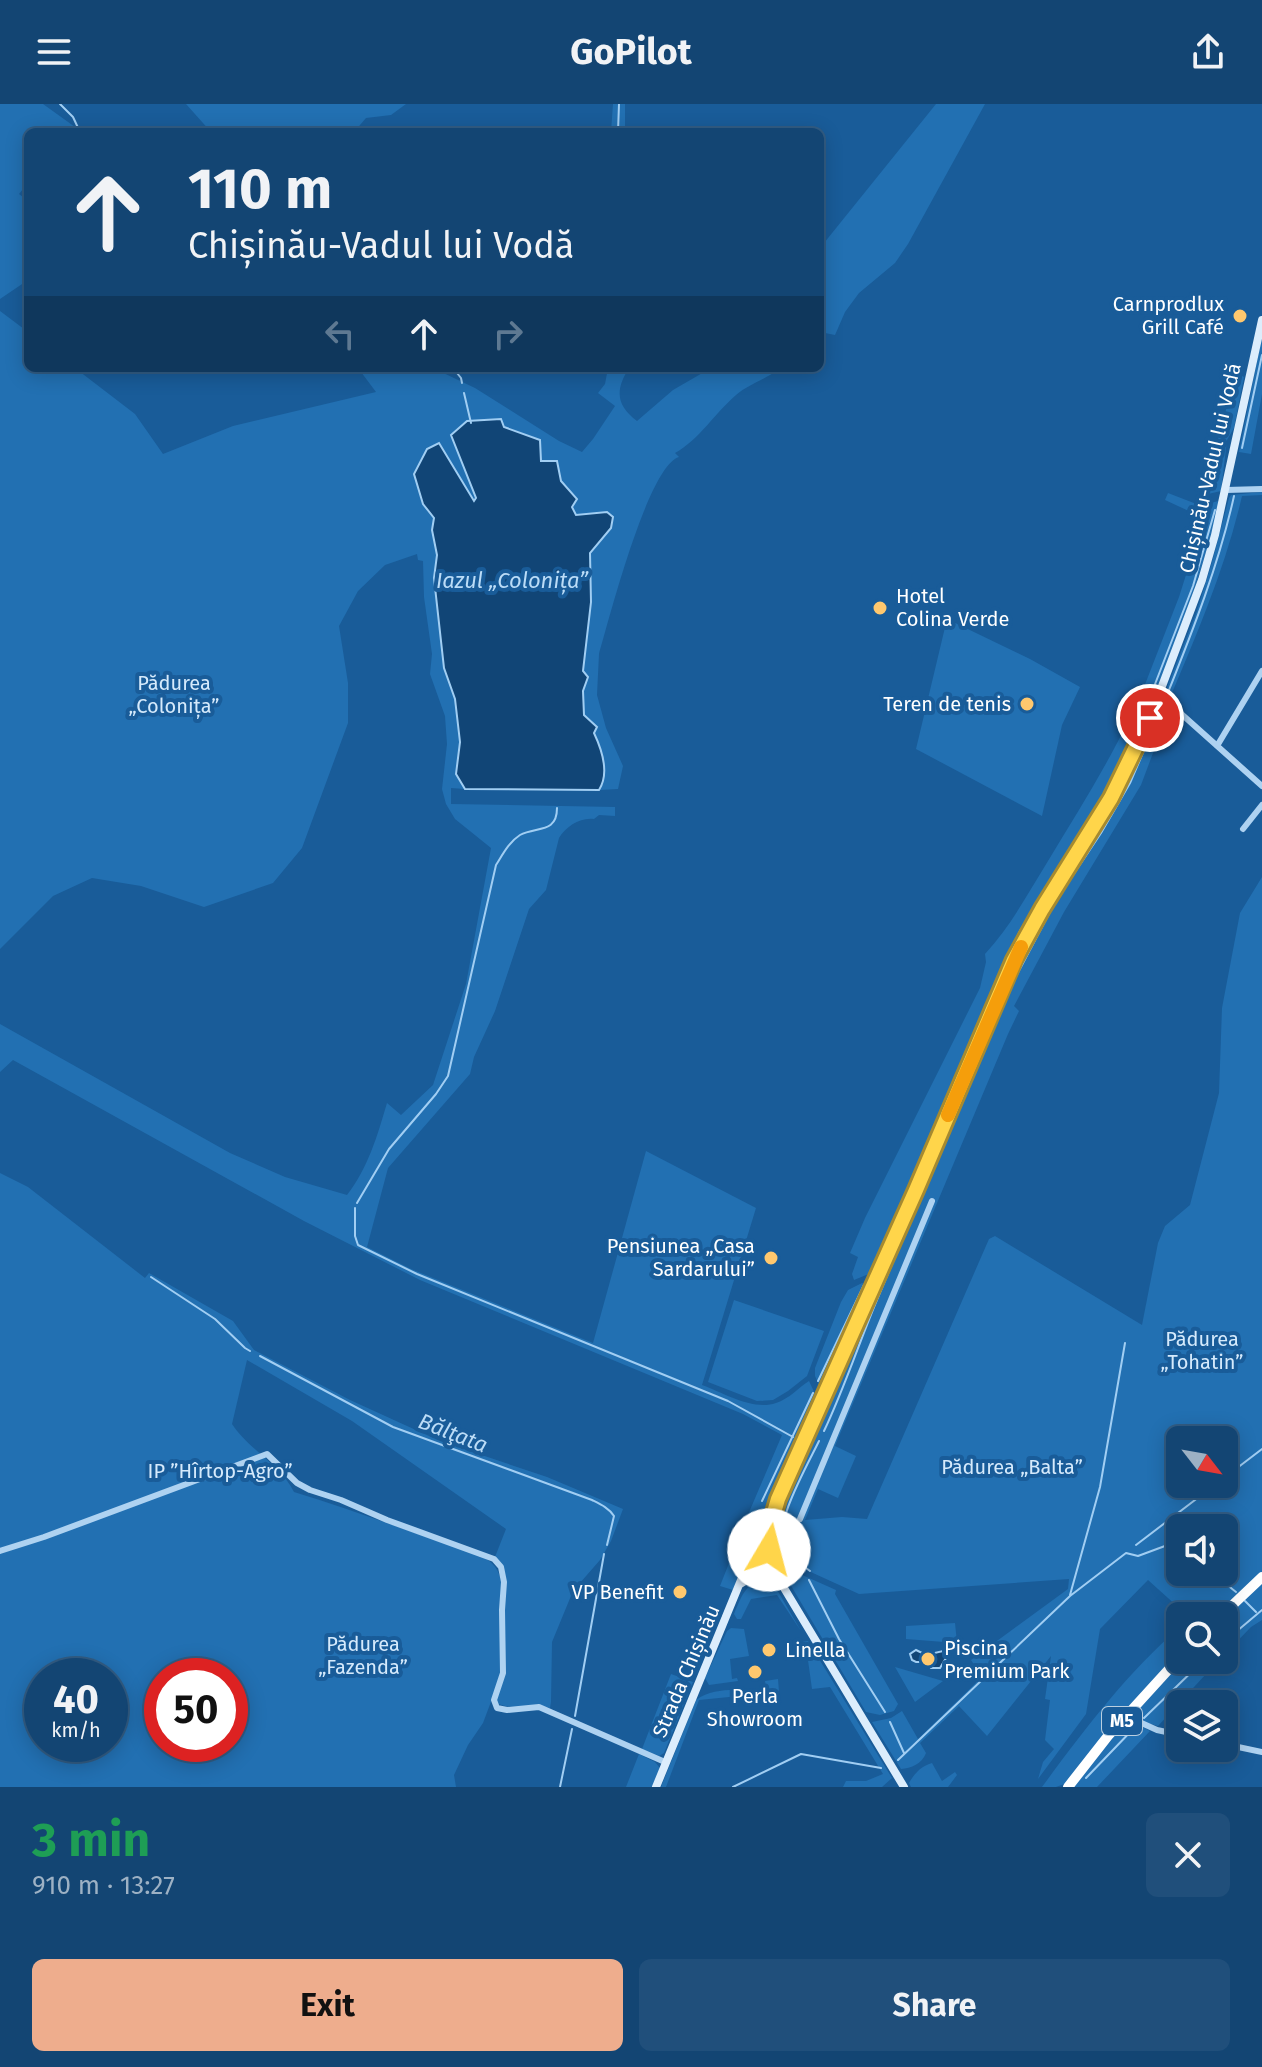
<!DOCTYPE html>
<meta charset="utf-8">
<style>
:root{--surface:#134573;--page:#204f7b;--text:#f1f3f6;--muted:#9db1c4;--line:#325d85;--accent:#eead8d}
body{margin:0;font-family:"Fira Sans",sans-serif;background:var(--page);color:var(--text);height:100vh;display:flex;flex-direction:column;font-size:30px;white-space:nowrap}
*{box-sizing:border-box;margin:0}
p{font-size:26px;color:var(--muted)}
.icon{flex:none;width:44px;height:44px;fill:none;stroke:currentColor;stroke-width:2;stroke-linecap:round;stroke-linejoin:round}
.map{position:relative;height:1683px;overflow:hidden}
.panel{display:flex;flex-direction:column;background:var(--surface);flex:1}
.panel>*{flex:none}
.hud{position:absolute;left:24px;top:24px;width:800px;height:244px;border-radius:12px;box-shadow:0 4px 20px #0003,0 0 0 2px var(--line);background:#134573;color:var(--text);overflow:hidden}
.needle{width:52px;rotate:121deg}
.controls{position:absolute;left:1166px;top:1322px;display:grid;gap:16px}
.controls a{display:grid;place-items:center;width:72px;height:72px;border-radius:12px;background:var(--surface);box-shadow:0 4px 20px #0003,0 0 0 2px var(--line);font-size:40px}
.speed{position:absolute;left:24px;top:1554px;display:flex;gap:16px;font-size:40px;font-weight:700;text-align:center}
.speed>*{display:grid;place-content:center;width:104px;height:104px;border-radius:50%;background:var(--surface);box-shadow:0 4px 20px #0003,0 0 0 2px var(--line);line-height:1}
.speed small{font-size:20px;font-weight:400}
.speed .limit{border:12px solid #d22;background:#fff;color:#111}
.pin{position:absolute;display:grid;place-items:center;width:68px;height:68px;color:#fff;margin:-34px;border:4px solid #fff;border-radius:50%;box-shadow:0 2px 8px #0007}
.me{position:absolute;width:88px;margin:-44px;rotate:8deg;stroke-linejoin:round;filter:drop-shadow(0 0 6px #0008)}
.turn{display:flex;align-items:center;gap:28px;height:168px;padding:0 32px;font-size:36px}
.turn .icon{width:104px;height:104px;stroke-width:2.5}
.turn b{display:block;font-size:56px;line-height:68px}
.lanes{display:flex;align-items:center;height:76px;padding:0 32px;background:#0003;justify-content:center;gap:40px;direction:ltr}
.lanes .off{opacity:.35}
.round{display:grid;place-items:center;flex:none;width:84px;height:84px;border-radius:12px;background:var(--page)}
.head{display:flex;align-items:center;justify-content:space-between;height:136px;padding:0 32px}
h1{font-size:48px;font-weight:700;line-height:60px;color:#1e9e55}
.button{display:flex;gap:16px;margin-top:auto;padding:16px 32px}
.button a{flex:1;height:92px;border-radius:12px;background:var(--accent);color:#111;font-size:32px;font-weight:700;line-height:92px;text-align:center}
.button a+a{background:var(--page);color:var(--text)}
header{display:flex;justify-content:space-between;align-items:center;height:104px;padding:0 32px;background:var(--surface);font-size:36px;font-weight:700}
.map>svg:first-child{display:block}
.green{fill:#2270b2;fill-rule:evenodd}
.water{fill:#114576;stroke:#a1cef3;stroke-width:2}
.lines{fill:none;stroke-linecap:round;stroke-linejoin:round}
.stream{stroke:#a1cef3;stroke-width:2}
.street{stroke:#aed2f1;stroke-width:6}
.secondary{stroke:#dcedfc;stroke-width:8}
.highway{stroke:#fff;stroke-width:10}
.route-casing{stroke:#a68a30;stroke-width:20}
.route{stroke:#ffd54a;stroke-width:14}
.slow{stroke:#f59e0b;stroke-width:14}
.poi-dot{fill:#ffc86e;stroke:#195c99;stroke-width:3}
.labels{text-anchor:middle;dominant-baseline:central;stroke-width:8;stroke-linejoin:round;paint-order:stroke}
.shield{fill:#195c99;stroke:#bacee0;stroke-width:2}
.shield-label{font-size:18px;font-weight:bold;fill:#fff}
.poi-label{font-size:20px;fill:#fff;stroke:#195c99;text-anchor:end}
.street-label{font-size:20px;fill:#fff;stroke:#195c99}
.park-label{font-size:20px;fill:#d5eafc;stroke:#195c99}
.water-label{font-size:22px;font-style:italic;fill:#bbdcf7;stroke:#195c99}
</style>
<header><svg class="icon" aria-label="menu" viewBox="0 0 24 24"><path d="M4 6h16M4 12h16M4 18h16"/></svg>GoPilot<svg class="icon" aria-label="share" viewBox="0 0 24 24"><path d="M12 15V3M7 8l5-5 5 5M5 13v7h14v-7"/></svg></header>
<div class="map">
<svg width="1262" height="1683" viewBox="0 0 1262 1683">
<rect width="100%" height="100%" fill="#195c99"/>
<path class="green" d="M 0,0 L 43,0 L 82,28 L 28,28 L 28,79 L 19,90 L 28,97 L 28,176 L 0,195 Z
M 186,0 L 406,0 L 391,11 L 366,14 L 354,28 L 211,28 Z
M 613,0 L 625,0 L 625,28 L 611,28 Z
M 936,0 L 985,0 L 908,140 L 895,159 L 859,189 L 845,208 L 835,231 L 820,228 L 820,144 Z
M 0,207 L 28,228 L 28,264 L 75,264 L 135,310 L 163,350 L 233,322 L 376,288 L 358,264 L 433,264 L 475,284 L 559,337 L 582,348 L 593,335 L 615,302 L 598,289 L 605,280 L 608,264 L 629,264 C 615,286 616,301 637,317 L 673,286 L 711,264 L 780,264 C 767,275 749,280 736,291 C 715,309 699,336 675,349 L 679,353 C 648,362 609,516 599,550 L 597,591 L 606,624 L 623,662 L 618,685 L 599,686 L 597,656 L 475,596 L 465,685 L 451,684 L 451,700 L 615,703 L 615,712 L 599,711 L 594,715 C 581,713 566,722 559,734 L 546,786 L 529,805 L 495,907 L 474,953 L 470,970 L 388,1064 L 367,1143 L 411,1165 L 593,1239 L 646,1047 L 756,1104 L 702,1281 C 724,1289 753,1307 776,1299 C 789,1295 798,1284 809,1277 L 817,1294 L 761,1413 L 733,1486 L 720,1482 L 750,1406 L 782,1331 L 743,1310 L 420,1176 L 304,1117 L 13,956 L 0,968 L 0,920 L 230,1049 L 285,1073 L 347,1091 C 368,1064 377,1033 387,999 L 401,1011 L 433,981 L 466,880 L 491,744 L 455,715 L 446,700 L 442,685 L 447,640 L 445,612 L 430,570 L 432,550 L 424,493 L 423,457 L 418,456 L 417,450 L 385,461 L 358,487 L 339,522 L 348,579 L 348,619 L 302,744 L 273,779 L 204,803 L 141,782 L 92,774 L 53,792 L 0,845 Z
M 1262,232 L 1262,290 L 1251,350 L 1239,348 Z
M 1236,269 L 1244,273 L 1234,324 L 1227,336 L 1221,387 L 1208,390 L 1217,339 Z
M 1262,388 L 1262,391 L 1242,392 C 1226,462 1197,530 1169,596 L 1165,589 L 1197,507 L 1212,458 L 1229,394 L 1231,391 Z
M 1168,389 L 1199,401 L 1219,397 C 1204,469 1175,537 1149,605 L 1137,601 L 1179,493 L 1204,414 L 1165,396 Z
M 947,515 L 1030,555 L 1080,583 L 1062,621 L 1042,712 L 916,645 Z
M 1160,600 L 1165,600 L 1171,604 L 1170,610 L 1159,633 L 1141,681 L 1064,808 L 1014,902 L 1019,907 L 1008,930 L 835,1342 L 856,1352 L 838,1394 L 818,1385 L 805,1416 L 842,1413 L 867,1415 L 989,1135 L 995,1132 L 1142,1221 L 1158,1139 L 1165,1122 L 1190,1101 L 1219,989 L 1222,904 L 1240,809 L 1262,773 L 1262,1468 L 1215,1512 L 1188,1512 L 1148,1476 L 1100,1525 L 1086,1610 L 1038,1675 L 1043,1658 L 1054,1645 L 1045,1636 L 1050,1596 L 1045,1595 L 1051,1552 L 987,1632 L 959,1602 L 920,1639 L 926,1649 C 922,1660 911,1664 901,1665 L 872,1618 L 891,1614 L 902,1607 L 918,1635 L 982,1573 L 971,1556 L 1068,1485 L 1069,1475 L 859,1490 L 780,1454 C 771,1439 776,1422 781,1407 L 832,1296 L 863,1218 L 1012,871 L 1033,826 L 1113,700 ZM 1180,1336 L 1224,1336 L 1224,1380 L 1180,1380 ZM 1180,1424 L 1224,1424 L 1224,1468 L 1180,1468 Z
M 1131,611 L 1144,618 L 1103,701 L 1049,785 L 1014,847 L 913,1084 L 876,1167 L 854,1176 L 852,1170 L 858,1153 L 850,1149 L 865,1114 L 980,884 L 986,858 L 985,850 C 1011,822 1028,789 1048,757 C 1077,709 1107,662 1131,611 Z
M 0,1069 L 28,1083 L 145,1174 L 149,1169 L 233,1217 L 254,1246 L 350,1296 L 440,1337 L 547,1373 L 623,1405 L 611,1437 L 600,1456 L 573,1487 L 552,1538 L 551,1598 L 550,1604 C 532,1599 511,1607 497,1599 L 496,1594 L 505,1569 L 503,1507 L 506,1478 L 495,1453 L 506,1425 L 352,1317 L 247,1256 L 232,1320 C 248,1345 281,1361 294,1388 C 356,1407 416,1430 477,1450 C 492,1457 498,1463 502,1479 L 502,1562 L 498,1579 L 483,1619 L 468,1641 L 454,1671 L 456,1683 L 0,1683 ZM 42,1572 L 110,1572 L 110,1640 L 42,1640 ZM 162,1572 L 230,1572 L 230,1640 L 162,1640 Z
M 862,1179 L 869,1182 L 821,1285 L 815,1272 L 815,1264 L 841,1198 L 848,1186 Z
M 734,1196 L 824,1227 L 807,1272 L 788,1287 L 773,1296 L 757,1297 L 708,1278 Z
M 791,1466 L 836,1486 L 835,1490 L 898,1600 L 894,1607 L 880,1611 L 866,1608 L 790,1480 L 787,1471 Z
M 763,1476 L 772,1479 L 776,1484 L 801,1527 L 777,1491 L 751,1495 L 741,1515 L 737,1515 L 734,1510 C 741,1494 745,1479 763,1476 Z
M 1262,1478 L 1262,1516 L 1251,1523 L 1224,1551 L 1224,1514 Z
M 955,1519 L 957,1539 L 906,1535 L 906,1522 Z
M 1180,1523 L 1180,1547 L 1141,1589 L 1067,1679 L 1056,1683 L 1042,1683 C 1084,1626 1126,1570 1180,1523 Z
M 731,1524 L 744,1525 L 749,1552 L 730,1555 L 732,1575 L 737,1574 L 738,1577 L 709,1581 L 705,1574 L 727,1527 Z
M 709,1526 L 714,1528 L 695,1573 L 690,1571 Z
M 808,1537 L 892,1674 L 882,1683 L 843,1683 L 846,1677 L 866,1677 L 883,1670 L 830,1583 L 812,1585 L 806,1542 L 801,1542 L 802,1538 Z
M 1182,1556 L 1219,1556 L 1158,1622 L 1147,1619 L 1133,1610 Z
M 895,1563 L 943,1577 L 915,1598 Z
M 671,1570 L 693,1578 L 664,1649 L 659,1652 L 642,1645 Z
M 778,1575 L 779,1588 L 699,1596 L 666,1683 L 661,1683 L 696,1596 C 717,1581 742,1588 766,1586 L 765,1577 Z
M 1128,1616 L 1150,1627 L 1097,1683 L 1072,1683 Z
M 639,1650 L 655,1658 L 660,1664 L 652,1683 L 626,1683 Z
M 932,1659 L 942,1677 L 955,1668 L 957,1671 L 948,1683 L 911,1683 L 909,1679 C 914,1670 921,1662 932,1659 Z"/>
<path class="water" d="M 501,315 L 504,323 L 540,336 L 541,357 L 557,357 L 561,377 L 577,395 L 572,403 L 576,411 L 607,408 L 613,413 L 611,424 L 590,449 L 591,498 L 583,567 L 588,573 L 583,587 L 584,611 L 597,623 L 594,629 C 602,646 610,669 599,686 L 465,685 L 456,670 L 460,638 L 455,595 L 444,564 L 434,474 L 437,451 L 432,426 L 434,414 L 423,400 L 414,370 L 427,345 L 439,339 L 474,397 L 476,394 L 451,331 L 467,317 Z
M 916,1546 L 926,1551 L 943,1547 L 945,1549 L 946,1554 L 940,1564 L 931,1564 L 926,1558 L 916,1558 L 912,1556 L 910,1550 Z"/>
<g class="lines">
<path class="stream" d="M 60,0 L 73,13 L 80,28
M 618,28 L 619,0
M 453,264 L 461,274 L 462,279
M 617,264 L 617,268
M 464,289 L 471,319
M 1242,344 L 1262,251
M 1167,591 C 1193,526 1219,460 1234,392
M 1145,606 L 1193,482 L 1215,406
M 1059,792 L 1101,729 L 1130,679 L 1163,602
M 1012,880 L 1053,802
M 357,1099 L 389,1045 L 436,990 L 448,972 L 496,761 C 503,750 509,738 520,731 C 536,722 557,730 557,704
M 355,1104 L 355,1132 L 358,1141 L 417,1170 L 728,1297 L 793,1333
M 871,1167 L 908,1087 L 1005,859 L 1020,827 L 1094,710 L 1141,615
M 151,1173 L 215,1215 L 245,1244 L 250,1247
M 260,1252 L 393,1323 L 592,1396 C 600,1400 609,1404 614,1412 L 607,1441
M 818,1277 L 864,1181
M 824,1327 C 843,1287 857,1245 874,1203 C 917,1099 965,995 1008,890
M 1224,1374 L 1262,1345
M 762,1397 L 813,1289
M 1136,1441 L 1216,1380
M 810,1467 L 784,1447 C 770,1426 808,1360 819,1337
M 1211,1468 L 1236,1488
M 809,1476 L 839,1535 L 885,1608
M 1070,1491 L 1100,1383 L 1125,1239
M 1245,1497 L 1256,1508
M 1224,1538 L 1262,1506
M 575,1612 L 604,1450
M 1144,1614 L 1204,1556
M 890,1618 L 904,1649
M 898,1656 L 1070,1492 L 1126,1449 L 1138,1452 L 1173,1439 L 1180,1444
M 1086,1674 L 1136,1622
M 560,1683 L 572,1625
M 733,1683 L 801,1650 L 881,1664"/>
<path class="street" d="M 1226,386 L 1262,385
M 1159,590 L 1262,682
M 1217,642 L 1262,567
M 1243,725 L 1262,701
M 800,1415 L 932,1097
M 0,1447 L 44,1433 L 267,1350 L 297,1379 L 310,1386 L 341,1396 L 387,1416 L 494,1455 L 501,1463 L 504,1478 L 502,1506 L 503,1569 L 494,1596 L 497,1604 L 507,1606 L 539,1603 L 665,1658
M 1126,1612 L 1157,1626 L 1180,1631
M 1224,1640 L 1262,1648"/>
<path class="secondary" d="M 740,1480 C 758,1469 765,1468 782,1482
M 656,1683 L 741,1476 L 768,1426
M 904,1683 L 784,1484 L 769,1446 L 772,1412 L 926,1063 L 1014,856 L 1042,805 L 1111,694 L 1150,614 L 1202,476 L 1215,431 L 1262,216"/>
<path class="highway" d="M 1221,1512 L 1262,1473
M 1068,1683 L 1108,1632 L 1180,1553"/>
</g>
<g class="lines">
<g class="route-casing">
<path id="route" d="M 769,1446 L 770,1422 L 778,1395 L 916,1086 L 1014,856 L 1042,805 L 1111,694 L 1150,614"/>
</g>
<use href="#route" class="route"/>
<path class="slow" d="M 948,1011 L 1021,843"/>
</g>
<g class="poi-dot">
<circle cx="1240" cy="212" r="8"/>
<circle cx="880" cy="504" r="8"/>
<circle cx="1027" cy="600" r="8"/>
<circle cx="771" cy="1154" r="8"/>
<circle cx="680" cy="1488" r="8"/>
<circle cx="769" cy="1546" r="8"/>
<circle cx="928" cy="1555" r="8"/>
<circle cx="755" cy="1568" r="8"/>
</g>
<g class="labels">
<rect class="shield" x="1102" y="1603" width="40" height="28" rx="6"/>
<g class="shield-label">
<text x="1122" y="1617">M5</text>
</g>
<g class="poi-label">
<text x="1224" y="200">Carnprodlux<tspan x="1224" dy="23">Grill Café</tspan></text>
<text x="896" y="492" text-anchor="start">Hotel<tspan x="896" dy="23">Colina Verde</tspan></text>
<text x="1011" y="600">Teren de tenis</text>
<text x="755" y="1142">Pensiunea „Casa<tspan x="755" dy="23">Sardarului”</tspan></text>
<text x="664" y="1488">VP Benefit</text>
<text x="944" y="1544" text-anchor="start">Piscina<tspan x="944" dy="23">Premium Park</tspan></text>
<text x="785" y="1546" text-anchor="start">Linella</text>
<text x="755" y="1592" text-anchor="middle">Perla<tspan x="755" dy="23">Showroom</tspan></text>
</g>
<g class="street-label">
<text transform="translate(1210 364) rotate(-77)">Chișinău-Vadul lui Vodă</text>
<text transform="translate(686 1567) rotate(-67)">Strada Chișinău</text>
</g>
<g class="park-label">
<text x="174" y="579">Pădurea<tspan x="174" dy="23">„Colonița”</tspan></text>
<text x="1202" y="1235">Pădurea<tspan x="1202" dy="23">„Tohatin”</tspan></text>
<text x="1012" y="1363">Pădurea „Balta”</text>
<text x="220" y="1367">IP ”Hîrtop-Agro”</text>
<text x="363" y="1540">Pădurea<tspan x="363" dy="23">„Fazenda”</tspan></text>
</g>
<g class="water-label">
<text x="512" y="476">Iazul „Colonița”</text>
<text transform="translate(453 1329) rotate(21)">Bălţata</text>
</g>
</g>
</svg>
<div class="controls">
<a><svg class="needle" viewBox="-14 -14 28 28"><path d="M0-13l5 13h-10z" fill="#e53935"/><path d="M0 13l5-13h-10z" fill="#9db1c4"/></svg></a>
<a><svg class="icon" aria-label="sound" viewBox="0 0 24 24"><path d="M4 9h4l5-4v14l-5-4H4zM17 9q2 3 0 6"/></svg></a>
<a><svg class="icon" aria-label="search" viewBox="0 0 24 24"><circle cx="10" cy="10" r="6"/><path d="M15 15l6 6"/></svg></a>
<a><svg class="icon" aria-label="layers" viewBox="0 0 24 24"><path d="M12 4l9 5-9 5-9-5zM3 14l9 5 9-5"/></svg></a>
</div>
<div class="speed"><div>40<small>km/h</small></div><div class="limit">50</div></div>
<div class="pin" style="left:1150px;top:614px;background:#d93025"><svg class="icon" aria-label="arrive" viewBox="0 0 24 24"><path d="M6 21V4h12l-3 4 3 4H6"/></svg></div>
<svg class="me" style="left:769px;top:1446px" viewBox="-20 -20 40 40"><circle r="19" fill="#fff"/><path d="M0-13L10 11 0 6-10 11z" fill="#ffd54a"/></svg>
<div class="hud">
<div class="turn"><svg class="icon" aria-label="ahead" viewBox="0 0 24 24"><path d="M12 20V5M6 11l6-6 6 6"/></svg><div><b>110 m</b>Chișinău-Vadul lui Vodă</div></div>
<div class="lanes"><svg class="icon off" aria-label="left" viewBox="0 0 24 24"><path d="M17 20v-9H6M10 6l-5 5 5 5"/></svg><svg class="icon" aria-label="ahead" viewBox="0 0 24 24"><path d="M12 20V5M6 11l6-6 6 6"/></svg><svg class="icon off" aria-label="right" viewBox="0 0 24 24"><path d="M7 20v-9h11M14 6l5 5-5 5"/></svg></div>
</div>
</div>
<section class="panel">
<div class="head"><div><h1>3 min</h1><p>910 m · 13:27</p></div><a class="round"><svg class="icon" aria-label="close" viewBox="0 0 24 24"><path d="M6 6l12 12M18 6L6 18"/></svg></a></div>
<div class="button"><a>Exit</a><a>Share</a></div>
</section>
